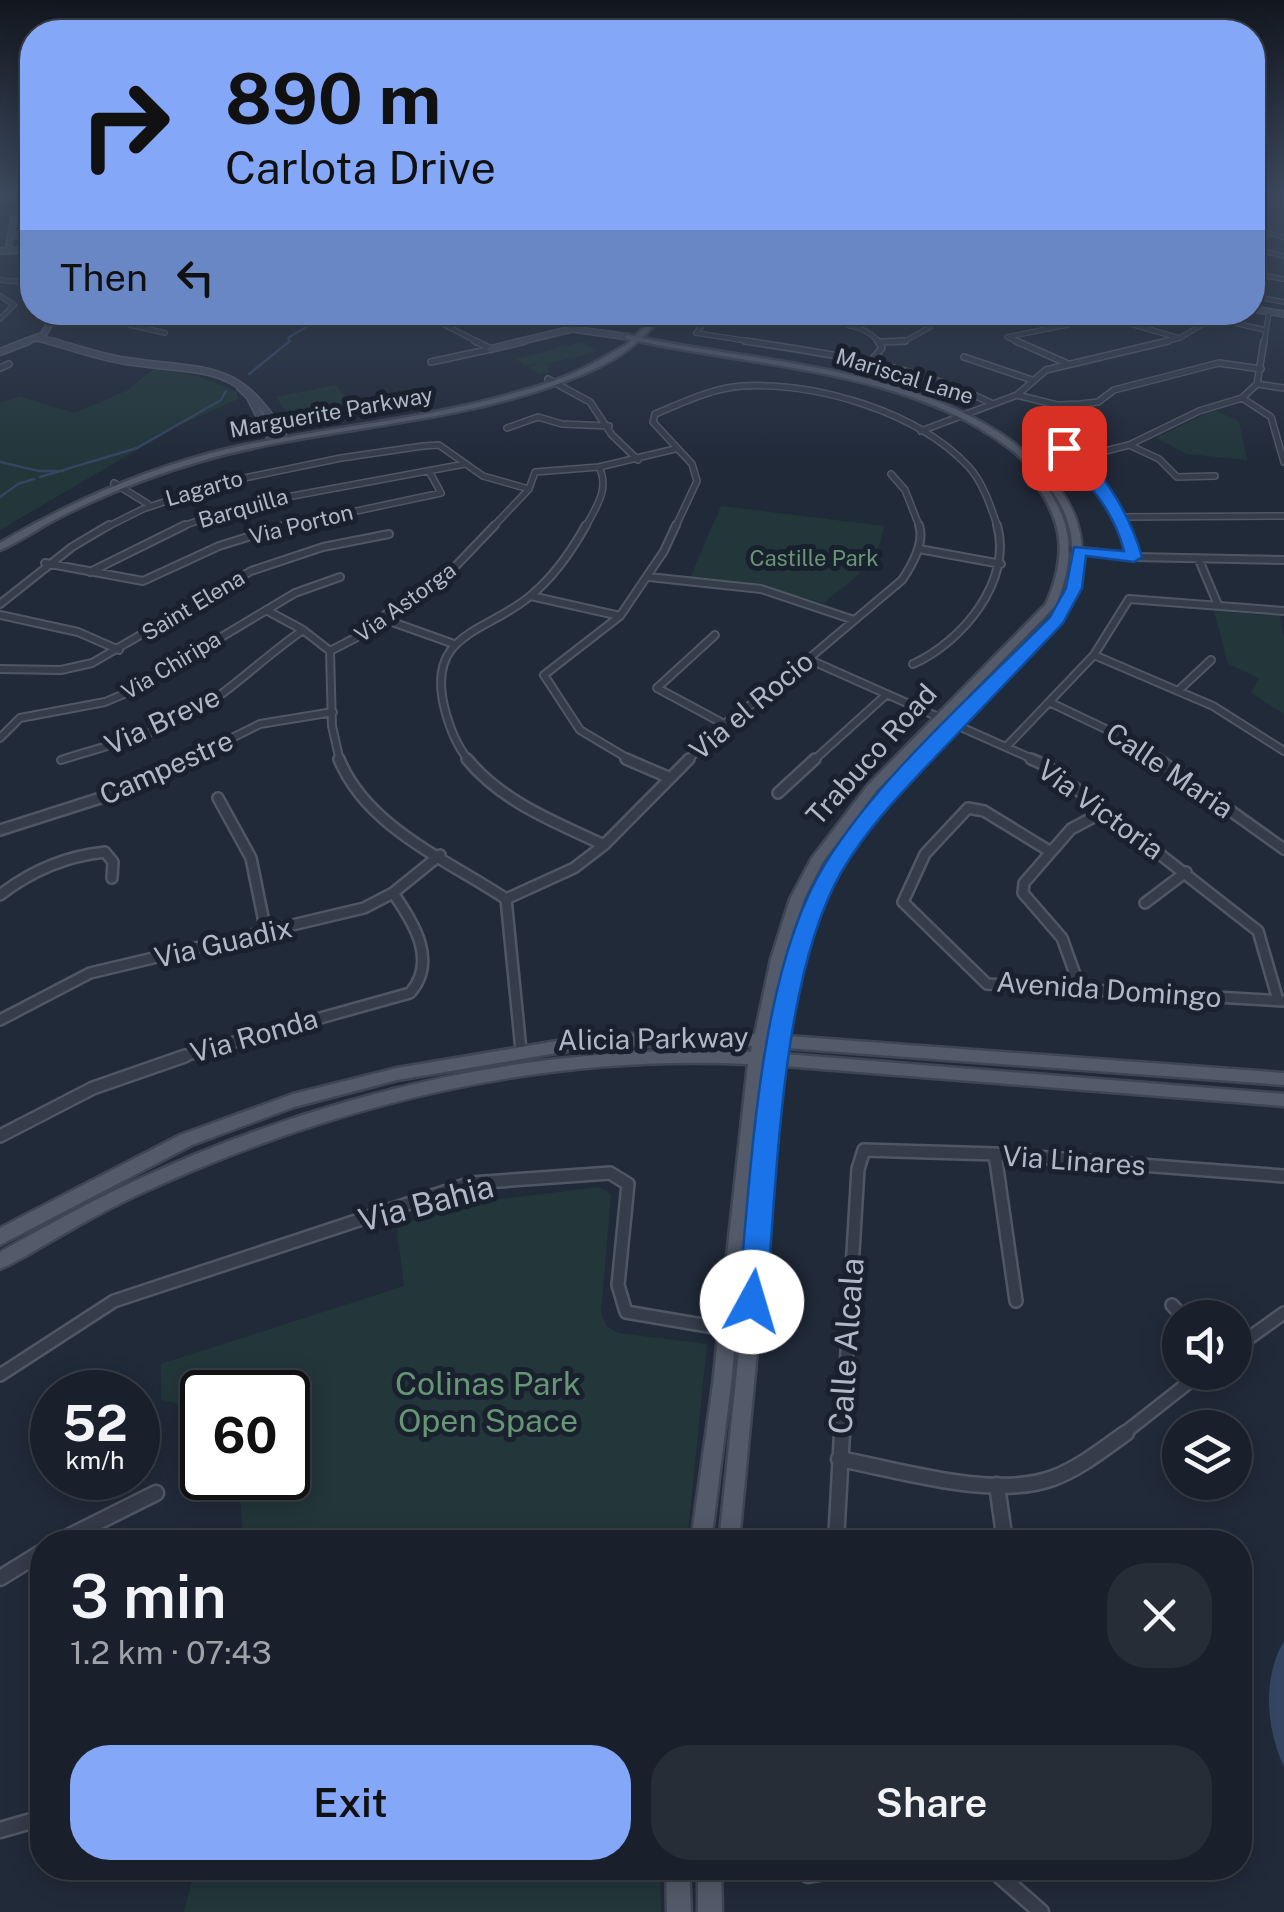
<!DOCTYPE html>
<meta charset="utf-8">
<style>
:root{--surface:#19202b;--page:#262d37;--text:#f1f3f6;--muted:#9fa3a9;--line:#373e47;--accent:#84a8f7}
body{margin:0;font-family:"Public Sans",sans-serif;background:var(--page);color:var(--text);height:100vh;display:flex;flex-direction:column;font-size:38px;white-space:nowrap}
*{box-sizing:border-box;margin:0}
p{font-size:32px;color:var(--muted)}
.icon{flex:none;width:55px;height:55px;fill:none;stroke:currentColor;stroke-width:2;stroke-linecap:round;stroke-linejoin:round}
.map{position:relative;flex:1;overflow:hidden}
.details{position:absolute;left:30px;top:1530px;width:1222px;height:350px;display:flex;flex-direction:column;background:var(--surface);border-radius:40px;box-shadow:0 5px 25px #0003,0 0 0 2px var(--line)}
.details>*{flex:none}
.hud{position:absolute;left:20px;top:20px;width:1245px;height:305px;border-radius:40px;box-shadow:0 5px 25px #0003,0 0 0 2px var(--line);background:#84a8f7;color:#111;overflow:hidden}
.buttons{position:absolute;left:1162px;top:1300px;display:grid;gap:20px}
.buttons a{display:grid;place-items:center;width:90px;height:90px;border-radius:50%;background:var(--surface);box-shadow:0 5px 25px #0003,0 0 0 2px var(--line);font-size:50px}
.speed{position:absolute;left:30px;top:1370px;display:flex;gap:20px;font-size:50px;font-weight:700;text-align:center}
.speed>*{display:grid;place-content:center;width:130px;height:130px;border-radius:50%;background:var(--surface);box-shadow:0 5px 25px #0003,0 0 0 2px var(--line);line-height:1}
.speed small{font-size:25px;font-weight:400}
.speed .limit{border:5px solid #111;border-radius:15px;background:#fff;color:#111}
.pin{position:absolute;display:grid;place-items:center;width:85px;height:85px;color:#fff;margin:-42px;border-radius:20px;box-shadow:0 5px 15px #0006}
.me{position:absolute;width:110px;margin:-55px;rotate:6deg;stroke-linejoin:round;filter:drop-shadow(0 0 8px #0008)}
.turn{display:flex;align-items:center;gap:35px;height:210px;padding:0 40px;font-size:45px}
.turn .icon{width:130px;height:130px;stroke-width:2.5}
.turn b{display:block;font-size:70px;line-height:85px}
.then{display:flex;align-items:center;height:95px;padding:0 40px;background:#0003;gap:20px;font-size:38px}
.round{display:grid;place-items:center;flex:none;width:105px;height:105px;border-radius:40px;background:var(--page)}
.summary{display:flex;align-items:center;justify-content:space-between;height:170px;padding:0 40px}
h1{font-size:60px;font-weight:600;line-height:75px}
.button{display:flex;gap:20px;margin-top:auto;padding:20px 40px}
.button a{flex:1;height:115px;border-radius:40px;background:var(--accent);color:#111;font-size:40px;font-weight:600;line-height:115px;text-align:center}
.button a+a{background:var(--page);color:var(--text)}
.map>svg:first-child{display:block}
.green{fill:#23363a}
.water{fill:#354460}
.lines{fill:none;stroke-linecap:round;stroke-linejoin:round}
.stream{stroke:#354460;stroke-width:2.5}
.street-far5-casing{stroke:#505764;stroke-width:6}
.street-far4-casing{stroke:#505764;stroke-width:8}
.street-far3-casing{stroke:#505764;stroke-width:10}
.street-far2-casing{stroke:#505764;stroke-width:14}
.street-far1-casing{stroke:#505764;stroke-width:16}
.street-casing{stroke:#505764;stroke-width:19}
.secondary-far1-casing{stroke:#505764;stroke-width:8}
.secondary-casing{stroke:#505764;stroke-width:9}
.primary-casing{stroke:#3e4553;stroke-width:5}
.street-far5{stroke:#353c4a;stroke-width:4}
.street-far4{stroke:#353c4a;stroke-width:5}
.street-far3{stroke:#353c4a;stroke-width:6}
.street-far2{stroke:#353c4a;stroke-width:9}
.street-far1{stroke:#353c4a;stroke-width:11}
.street{stroke:#353c4a;stroke-width:14}
.secondary-far1{stroke:#434b5c;stroke-width:5}
.secondary{stroke:#434b5c;stroke-width:6}
.primary{fill:#535b6a;fill-rule:evenodd}
.route{fill:#1a73e8;stroke:#114b97;stroke-width:2.5}
.labels{text-anchor:middle;dominant-baseline:central;stroke-width:10;stroke-linejoin:round;paint-order:stroke}
.far-street-label{font-size:22px;fill:#b0b7c6;stroke:#1a212e}
.far-park-label{font-size:22px;fill:#679675;stroke:#1a212e}
.street-label{font-size:28px;fill:#b0b7c6;stroke:#1a212e}
.near-street-label{font-size:32px;fill:#b0b7c6;stroke:#1a212e}
.near-park-label{font-size:32px;fill:#679675;stroke:#1a212e}
</style>
<div class="map">
<svg width="1284" height="1912" viewBox="0 0 1284 1912">
<rect width="100%" height="100%" fill="#212a39"/>
<path class="green" d="M 582,342 L 597,351 L 547,364 L 549,372 L 539,374 L 528,367 L 541,362 L 525,366 L 516,359 Z
M 155,368 L 197,376 L 237,392 L 238,399 L 176,427 L 0,530 L 0,403 L 19,396 L 74,413 L 126,391 Z
M 336,385 L 354,408 L 292,420 L 276,397 Z
M 1214,410 L 1239,421 L 1247,460 L 1187,454 L 1156,438 Z
M 721,506 L 884,526 C 879,563 852,580 824,603 L 761,586 L 689,580 Z
M 1214,611 L 1280,616 L 1284,637 L 1284,714 L 1251,693 L 1259,678 L 1228,664 Z
M 599,1187 L 611,1194 L 601,1314 L 607,1326 L 618,1333 L 707,1344 L 687,1542 L 243,1542 L 239,1478 L 288,1478 L 288,1392 L 202,1392 L 202,1409 L 161,1400 L 161,1364 L 404,1286 L 396,1225 L 494,1200 Z
M 195,1868 L 660,1868 L 661,1912 L 184,1912 Z"/>
<path class="water" d="M 1284,1641 L 1284,1767 C 1266,1728 1262,1678 1284,1641 Z"/>
<g class="lines">
<path class="stream" d="M 249,374 L 290,341 L 288,338 L 330,312
M 0,462 L 39,471 L 63,471
M 40,477 L 137,448 L 221,400 L 226,391
M 0,497 L 18,484 L 34,479"/>
<g class="street-far5-casing">
<path id="street-far5" d="M 1256,201 L 1284,205
M 1252,229 L 1284,237
M 11,236 L 32,234
M 1252,248 L 1284,256
M 1252,273 L 1284,279
M 0,280 L 32,283
M 0,296 L 14,305 L 0,319
M 1252,296 L 1284,302
M 437,312 L 445,325 L 480,343
M 500,312 L 501,320 L 512,322 L 574,312
M 588,312 L 599,312
M 792,312 L 795,317 C 820,321 865,321 879,343
M 1188,312 L 1265,330
M 56,319 L 118,322 L 165,333
M 143,326 L 168,312
M 850,326 L 865,312
M 696,333 L 761,343
M 696,333 L 713,312
M 1007,337 L 1107,317 L 1179,338
M 1007,337 L 1021,343
M 882,342 L 905,341 L 930,327
M 1158,343 L 1180,338 L 1211,319
M 1264,343 L 1269,312"/>
</g>
<g class="street-far4-casing">
<path id="street-far4" d="M 475,341 L 491,349
M 745,341 C 830,354 915,365 993,404
M 1016,341 L 1066,363
M 882,342 L 905,341
M 964,357 L 1032,380
M 871,361 L 882,348 L 878,341
M 431,362 L 491,349
M 0,368 L 9,364
M 548,379 L 590,402 L 612,435 L 638,460
M 1257,384 L 1284,388
M 1017,395 L 1057,405 L 1081,404 L 1098,402 L 1114,390 L 1219,363 L 1261,369
M 1242,398 L 1271,417 L 1284,462
M 1057,405 L 1056,417 L 1041,429 L 1099,485 L 1124,528
M 507,428 L 538,417 L 562,424 L 609,426
M 921,431 L 1017,395 L 1046,370 L 1168,341
M 1129,445 L 1159,459 L 1177,477 L 1215,476
M 1078,458 L 1129,445 L 1199,411 L 1242,398 L 1257,384 L 1264,341
M 891,474 L 905,490 L 920,528
M 114,483 L 148,504
M 1121,517 L 1284,516
M 105,528 L 143,509 L 220,483 L 341,458 L 423,446 L 439,445 L 483,476 L 529,489
M 177,528 L 244,505 L 465,464
M 277,528 L 441,493 L 429,471
M 492,528 L 529,489 L 535,472 L 599,467 L 675,449
M 585,528 C 596,507 610,489 599,467
M 675,528 L 697,481 L 692,464 L 653,422 L 655,414 C 682,403 712,388 742,386 C 816,382 916,411 968,466 C 983,482 991,507 998,528"/>
</g>
<g class="street-far3-casing">
<path id="street-far3" d="M 1123,525 L 1134,557
M 919,549 L 1001,564
M 1066,549 L 1134,557 L 1284,560
M 1199,560 L 1218,605
M 45,563 L 143,581 L 219,546 L 286,525
M 90,572 L 185,525
M 649,577 L 761,589 L 854,620
M 531,596 L 620,616
M 0,604 L 72,547 L 109,525
M 266,610 L 303,630 L 330,651 L 332,726 L 340,761
M 0,615 L 78,632 L 119,650
M 381,618 L 454,644
M 715,635 L 657,688 L 724,724
M 330,651 L 357,637 L 409,596 L 451,571 L 495,525
M 1094,655 L 1213,706 L 1284,751
M 808,659 L 1037,761
M 913,664 C 962,642 1013,581 997,525
M 0,669 L 61,670 L 92,663 L 251,571 L 323,547 L 389,534
M 1180,689 L 1211,660
M 1049,702 L 1114,733 L 1162,761
M 0,738 L 20,718 L 105,702 L 131,691 L 295,593 L 340,577
M 1008,745 L 1094,655 L 1129,599 L 1284,611
M 61,760 C 110,744 170,732 212,701 C 243,679 271,652 303,630
M 186,761 L 260,724 L 333,712
M 469,761 C 456,745 449,727 444,706 C 427,633 485,633 529,597 C 553,578 571,552 586,525
M 632,761 L 580,730 L 544,675 L 620,616 L 664,551 L 676,525
M 687,761 L 724,724 L 774,688 L 902,580 C 912,565 925,543 919,525
M 813,761 L 887,694"/>
</g>
<g class="street-far2-casing">
<path id="street-far2" d="M 339,759 C 367,828 448,860 506,899 L 521,1050
M 467,759 C 502,802 555,822 604,845
M 626,759 L 668,777
M 1031,759 L 1047,766 L 1258,931 L 1278,1000
M 1158,759 L 1284,849
M 778,793 L 815,759
M 218,798 L 251,858 L 266,932
M 0,830 L 135,787 L 191,759
M 1051,852 L 984,811 L 968,808 L 925,854 L 903,902 L 987,984 L 1284,1001
M 0,895 C 31,871 66,856 105,852 L 113,862 L 112,878
M 506,899 L 574,868 L 604,845 L 689,759
M 1145,903 L 1186,872
M 1080,988 L 1062,938 L 1023,893 L 1024,883 L 1071,829 L 1105,811
M 0,1020 L 90,973 L 364,908 L 393,893 L 440,855
M 177,1058 L 410,993 C 438,961 414,923 393,893"/>
</g>
<g class="street-far1-casing">
<path id="street-far1" d="M 0,1136 L 93,1088 L 185,1056
M 995,1154 L 1016,1301
M 1172,1305 L 1184,1318
M 1235,1348 L 1284,1313
M 0,1375 L 114,1301 L 471,1183 L 610,1173 L 628,1184 L 618,1285 L 626,1312 L 749,1333
M 842,1435 L 858,1169 L 864,1150 L 995,1154 L 1284,1176
M 1122,1435 L 1202,1372"/>
</g>
<g class="street-casing">
<path id="street" d="M 839,1459 C 900,1470 994,1500 1053,1478 C 1080,1468 1103,1449 1126,1433
M 997,1485 L 1005,1542
M 58,1542 L 156,1493
M 836,1542 L 842,1433
M 0,1578 L 42,1552
M 0,1830 L 42,1818
M 991,1868 L 1041,1912
M 808,1875 L 849,1868"/>
</g>
<g class="secondary-far1-casing">
<path id="secondary-far1" d="M 0,201 L 32,198
M 0,251 L 32,250
M 8,251 L 14,219 L 32,215
M 1252,309 L 1284,314
M 37,338 L 59,343
M 22,343 L 43,335 L 57,312
M 514,343 L 572,329 L 629,337"/>
</g>
<g class="secondary-casing">
<path id="secondary" d="M 50,341 C 75,348 100,357 126,361 C 208,373 238,360 285,439
M 491,349 L 524,341
M 0,352 L 28,341
M 240,387 L 250,397 L 272,441"/>
</g>
<g class="primary-casing">
<path id="primary" d="M 660,312 L 667,312 L 642,338 C 763,363 911,367 1014,443 C 1024,451 1033,461 1042,469 C 1089,515 1093,565 1061,621 L 881,810 L 846,856 L 819,911 L 804,958 L 788,1036 L 1284,1073 L 1284,1085 L 786,1048 L 785,1054 L 1284,1094 L 1284,1106 L 784,1066 L 739,1542 L 719,1542 L 769,1066 L 763,1065 L 761,1078 L 731,1384 L 711,1542 L 691,1542 L 713,1384 L 748,1064 C 543,1054 342,1103 155,1187 C 125,1200 95,1216 67,1232 C 45,1244 23,1259 0,1269 L 0,1252 C 46,1226 93,1200 141,1178 C 331,1091 541,1042 751,1052 L 752,1046 L 598,1046 L 397,1080 L 294,1107 L 192,1145 L 0,1245 L 0,1228 L 180,1135 L 293,1094 L 397,1068 L 598,1034 L 755,1034 L 771,959 L 790,899 L 812,858 L 868,785 L 1046,604 C 1067,556 1064,523 1034,481 L 1041,479 C 1073,522 1076,555 1056,605 L 876,791 L 822,863 L 804,899 L 785,959 L 769,1035 L 773,1035 L 790,958 L 805,911 L 837,851 L 873,804 L 1053,618 C 1081,564 1081,517 1036,473 C 1027,464 1018,454 1008,447 C 906,370 759,367 638,341 C 617,361 585,374 558,384 C 443,426 319,427 201,461 C 153,475 105,494 60,517 C 40,527 21,541 0,550 L 0,543 C 72,501 150,467 231,448 C 318,429 407,421 493,399 C 522,391 553,383 580,370 C 596,363 611,353 626,345 L 631,340 L 626,339 L 626,335 L 635,336 Z
M 666,1868 L 689,1868 L 691,1912 L 667,1912 Z
M 698,1868 L 721,1868 L 722,1912 L 698,1912 Z"/>
</g>
<use href="#street-far5" class="street-far5"/>
<use href="#street-far4" class="street-far4"/>
<use href="#street-far3" class="street-far3"/>
<use href="#street-far2" class="street-far2"/>
<use href="#street-far1" class="street-far1"/>
<use href="#street" class="street"/>
<use href="#secondary-far1" class="secondary-far1"/>
<use href="#secondary" class="secondary"/>
<use href="#primary" class="primary"/>
</g>
<linearGradient id="sky" x2="0" y2="1"><stop stop-color="#12171f"/><stop offset="0.42" stop-color="#3d4a5f"/><stop offset="1" stop-color="#3d4a5f" stop-opacity="0"/></linearGradient>
<rect width="1284" height="465" fill="url(#sky)"/>
<path class="route" d="M 1064,444 C 1102,463 1131,518 1142,557 L 1134,562 L 1086,556 L 1082,588 L 1063,623 C 1023,665 983,707 943,749 C 907,787 869,825 842,871 C 780,978 778,1177 766,1302 L 762,1311 L 752,1315 L 742,1311 L 738,1302 C 752,1172 757,974 825,864 C 880,775 976,692 1050,617 L 1066,588 L 1074,547 L 1124,551 C 1113,507 1086,482 1057,448 Z"/>
<g class="labels">
<g class="far-street-label">
<text transform="translate(905 376) rotate(17)">Mariscal Lane</text>
<text transform="translate(331 412) rotate(-10)">Marguerite Parkway</text>
<text transform="translate(204 488) rotate(-16)">Lagarto</text>
<text transform="translate(243 508) rotate(-16)">Barquilla</text>
<text transform="translate(301 524) rotate(-14)">Via Porton</text>
<text transform="translate(405 602) rotate(-36)">Via Astorga</text>
<text transform="translate(193 605) rotate(-31)">Saint Elena</text>
<text transform="translate(171 665) rotate(-31)">Via Chiripa</text>
</g>
<g class="far-park-label">
<text x="814" y="558">Castille Park</text>
</g>
<g class="street-label">
<text transform="translate(751 705) rotate(-40)">Via el Rocio</text>
<text transform="translate(162 720) rotate(-25)">Via Breve</text>
<text transform="translate(871 754) rotate(-48)">Trabuco Road</text>
<text transform="translate(166 767) rotate(-24)">Campestre</text>
<text transform="translate(1170 770) rotate(34)">Calle Maria</text>
<text transform="translate(1101 809) rotate(36)">Via Victoria</text>
<text transform="translate(223 942) rotate(-13)">Via Guadix</text>
<text transform="translate(1109 989) rotate(4)">Avenida Domingo</text>
<text transform="translate(254 1035) rotate(-16)">Via Ronda</text>
<text transform="translate(653 1038) rotate(-1)">Alicia Parkway</text>
<text transform="translate(1074 1160) rotate(4)">Via Linares</text>
</g>
<g class="near-street-label">
<text transform="translate(426 1203) rotate(-15)">Via Bahia</text>
<text transform="translate(846 1346) rotate(-86)">Calle Alcala</text>
</g>
<g class="near-park-label">
<text x="488" y="1383">Colinas Park<tspan x="488" dy="37">Open Space</tspan></text>
</g>
</g>
</svg>
<div class="buttons">
<a><svg class="icon" aria-label="sound" viewBox="0 0 24 24"><path d="M4 9h4l5-4v14l-5-4H4zM17 9q2 3 0 6"/></svg></a>
<a><svg class="icon" aria-label="layers" viewBox="0 0 24 24"><path d="M12 4l9 5-9 5-9-5zM3 14l9 5 9-5"/></svg></a>
</div>
<div class="speed"><div>52<small>km/h</small></div><div class="limit">60</div></div>
<div class="pin" style="left:1064px;top:448px;background:#d93025"><svg class="icon" aria-label="arrive" viewBox="0 0 24 24"><path d="M6 21V4h12l-3 4 3 4H6"/></svg></div>
<svg class="me" style="left:752px;top:1302px" viewBox="-20 -20 40 40"><circle r="19" fill="#fff"/><path d="M0-13L10 11 0 6-10 11z" fill="#1a73e8"/></svg>
<div class="hud">
<div class="turn"><svg class="icon" aria-label="right" viewBox="0 0 24 24"><path d="M7 20v-9h11M14 6l5 5-5 5"/></svg><div><b>890 m</b>Carlota Drive</div></div>
<div class="then">Then<svg class="icon" aria-label="left" viewBox="0 0 24 24"><path d="M17 20v-9H6M10 6l-5 5 5 5"/></svg></div>
</div>
<section class="details">
<div class="summary"><div><h1>3 min</h1><p>1.2 km · 07:43</p></div><a class="round"><svg class="icon" aria-label="close" viewBox="0 0 24 24"><path d="M6 6l12 12M18 6L6 18"/></svg></a></div>
<div class="button"><a>Exit</a><a>Share</a></div>
</section>
</div>
